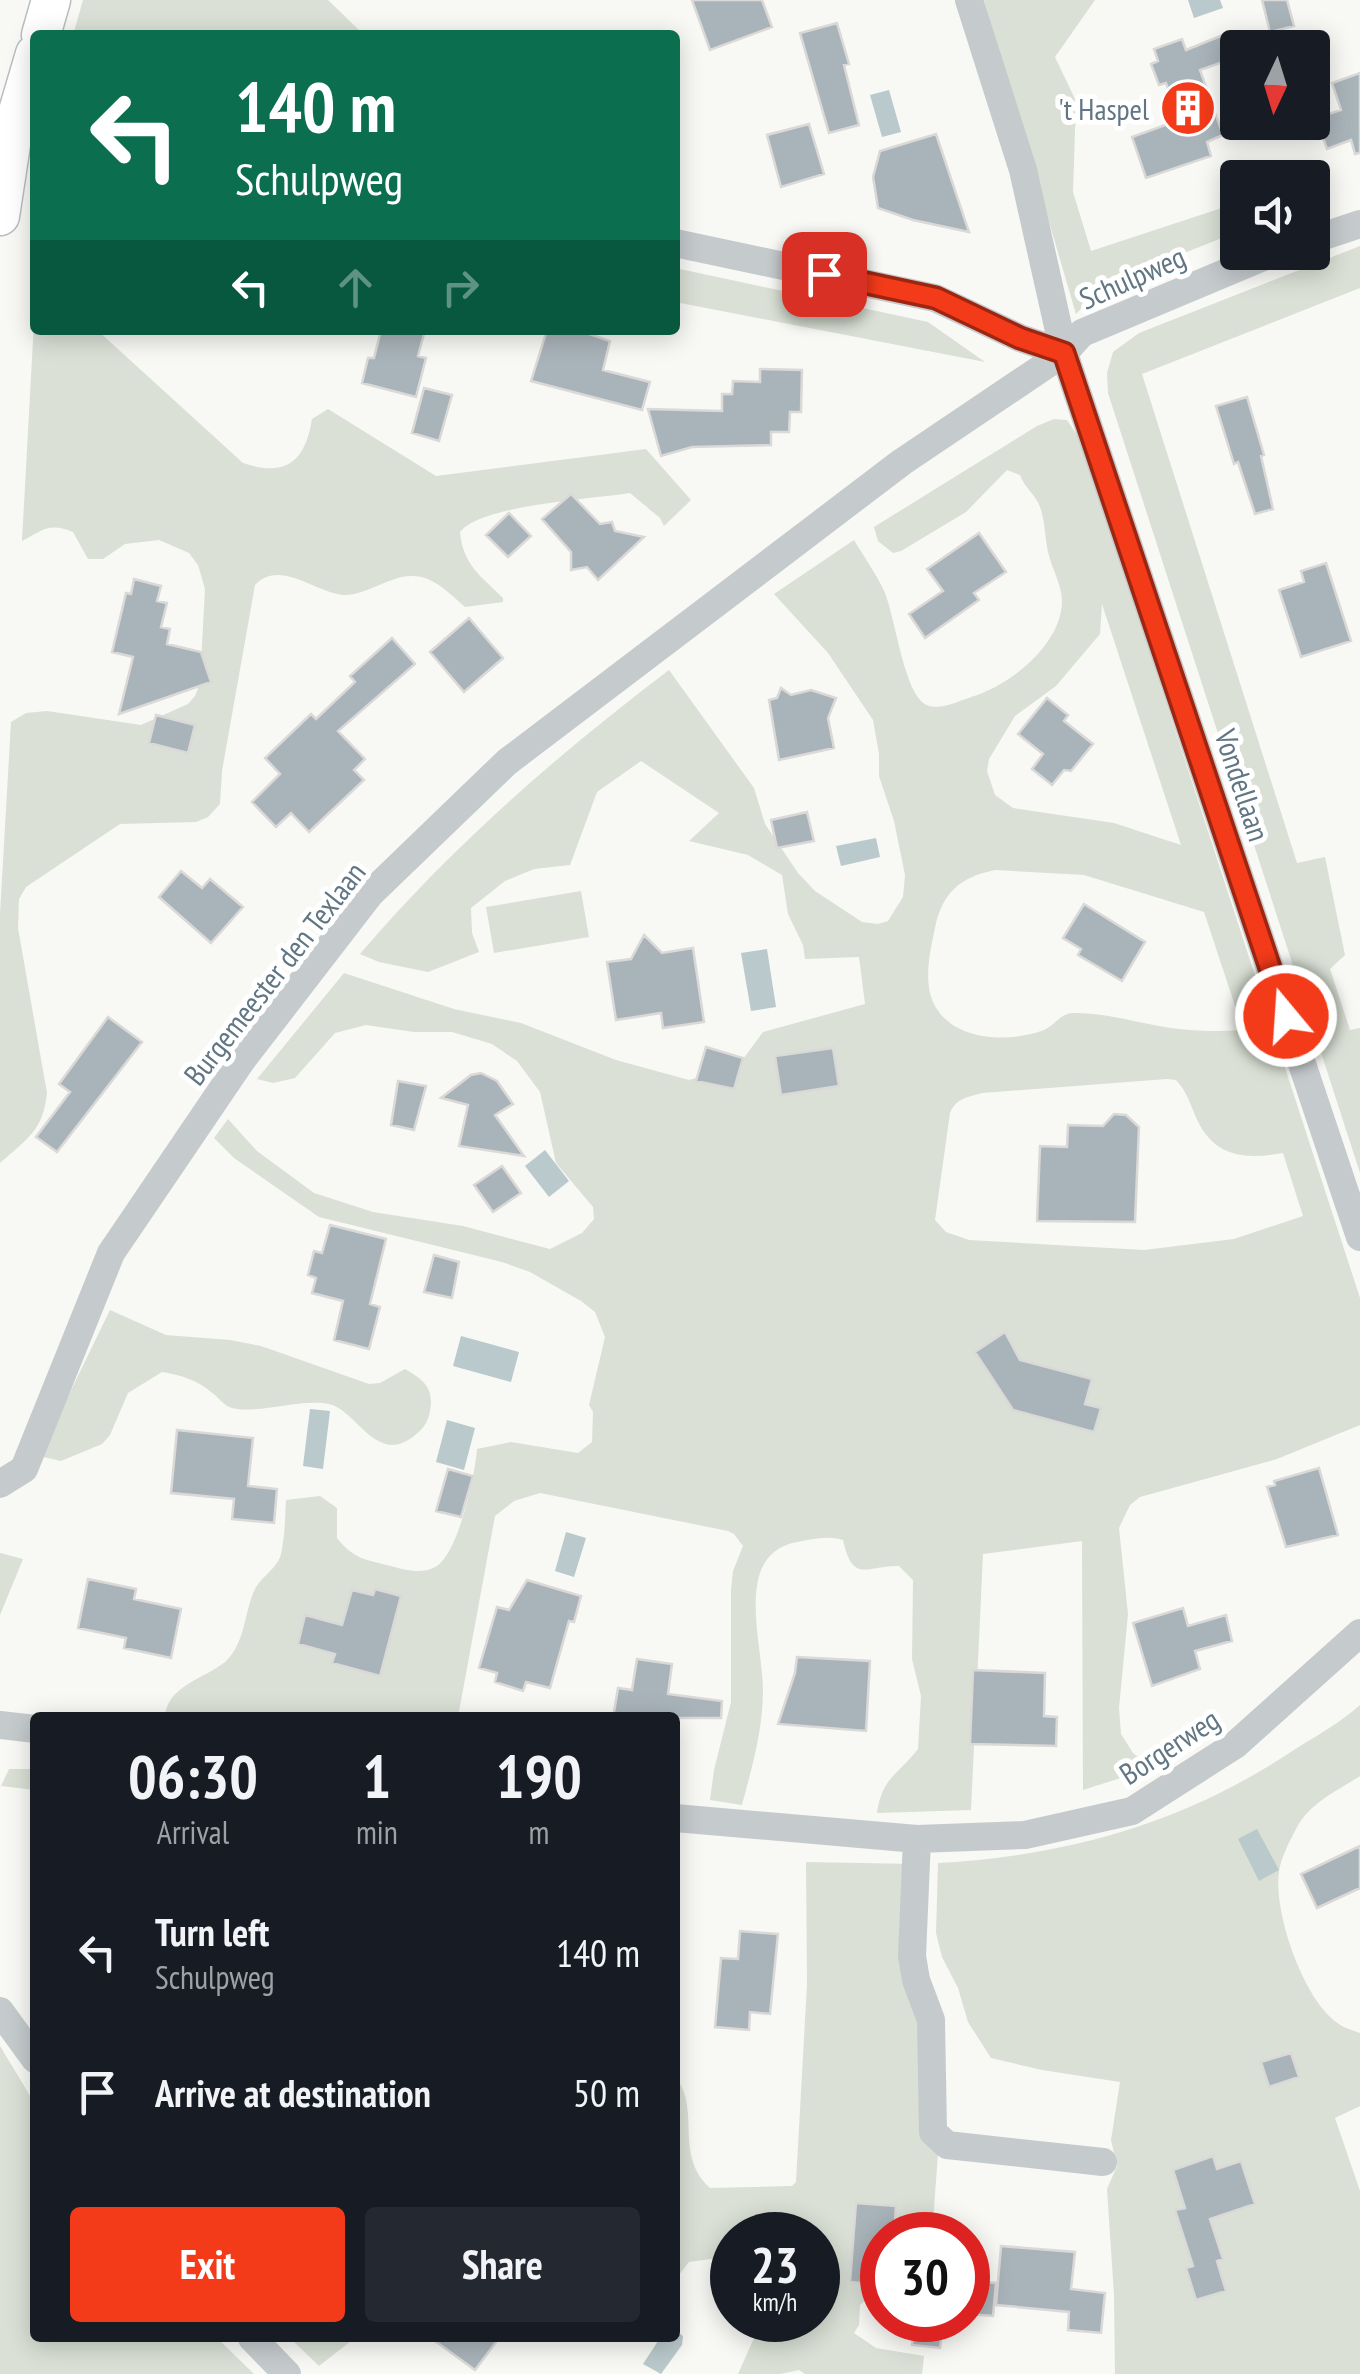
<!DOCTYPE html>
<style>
:root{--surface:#171b24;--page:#242831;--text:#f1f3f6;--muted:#9ea1a6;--accent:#f33a19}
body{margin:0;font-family:"PT Sans Narrow",sans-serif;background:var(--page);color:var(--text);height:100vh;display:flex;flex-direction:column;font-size:38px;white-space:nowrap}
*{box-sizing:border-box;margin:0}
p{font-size:32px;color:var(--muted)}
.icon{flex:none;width:55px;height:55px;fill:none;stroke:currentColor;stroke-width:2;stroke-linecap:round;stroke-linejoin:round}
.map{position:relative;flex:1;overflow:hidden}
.side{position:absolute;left:30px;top:1712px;width:650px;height:630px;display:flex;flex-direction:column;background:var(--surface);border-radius:10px;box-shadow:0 5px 25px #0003}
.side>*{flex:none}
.banner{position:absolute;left:30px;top:30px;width:650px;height:305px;border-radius:10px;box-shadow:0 5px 25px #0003;background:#0b6e4f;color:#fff;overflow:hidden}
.needle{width:65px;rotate:184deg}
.buttons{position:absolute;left:1220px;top:30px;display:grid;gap:20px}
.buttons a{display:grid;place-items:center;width:110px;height:110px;border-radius:10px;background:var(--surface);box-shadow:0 5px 25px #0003;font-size:50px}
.speed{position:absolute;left:710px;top:2212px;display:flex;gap:20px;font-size:50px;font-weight:700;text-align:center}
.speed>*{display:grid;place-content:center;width:130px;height:130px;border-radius:50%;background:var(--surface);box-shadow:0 5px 25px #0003;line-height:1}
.speed small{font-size:25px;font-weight:400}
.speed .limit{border:15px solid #d22;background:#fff;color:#111}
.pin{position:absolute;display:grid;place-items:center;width:85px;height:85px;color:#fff;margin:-42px;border-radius:20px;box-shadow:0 5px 15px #0006}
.me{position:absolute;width:110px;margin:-55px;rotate:342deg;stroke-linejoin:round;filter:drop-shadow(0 0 8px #0008)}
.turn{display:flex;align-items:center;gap:35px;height:210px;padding:0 40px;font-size:45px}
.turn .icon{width:130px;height:130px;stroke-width:2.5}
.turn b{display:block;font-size:70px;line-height:85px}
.lanes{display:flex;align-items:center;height:95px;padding:0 40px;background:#0003;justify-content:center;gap:50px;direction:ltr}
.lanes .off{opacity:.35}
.eta{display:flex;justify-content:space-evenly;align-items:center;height:170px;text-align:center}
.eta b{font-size:60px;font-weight:700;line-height:70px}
.action{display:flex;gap:20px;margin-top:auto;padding:20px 40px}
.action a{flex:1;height:115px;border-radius:10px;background:var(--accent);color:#fff;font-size:40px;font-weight:700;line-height:115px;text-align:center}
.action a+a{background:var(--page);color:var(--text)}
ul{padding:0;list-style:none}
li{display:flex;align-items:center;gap:30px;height:140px;padding:0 40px}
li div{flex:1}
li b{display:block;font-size:38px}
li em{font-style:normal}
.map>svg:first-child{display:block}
.green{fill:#dae0d5;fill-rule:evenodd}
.water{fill:#bac9cc}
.building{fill:#a9b4ba;stroke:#dad9d7;stroke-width:2.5}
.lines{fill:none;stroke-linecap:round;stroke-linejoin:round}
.secondary-casing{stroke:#b7bec2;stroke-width:41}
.street{stroke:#c5cacd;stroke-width:28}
.secondary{stroke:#fff;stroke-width:38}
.route-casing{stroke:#9e2610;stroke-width:25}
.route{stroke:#f33a19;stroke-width:18}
.labels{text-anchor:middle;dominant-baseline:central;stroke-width:10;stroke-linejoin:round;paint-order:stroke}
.poi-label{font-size:30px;fill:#607683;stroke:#fff;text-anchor:end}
.street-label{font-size:30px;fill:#607683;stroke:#fff}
</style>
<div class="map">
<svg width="1360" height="2374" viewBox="0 0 1360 2374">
<rect width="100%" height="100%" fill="#f8f8f5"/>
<path class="green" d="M 83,0 L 328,0 L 364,35 L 73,35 Z
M 984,0 L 1095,0 L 1055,57 L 1076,101 L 1073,192 L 1091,251 L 1237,203 L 1237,232 L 1104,285 L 1076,314 Z
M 1360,246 L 1360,288 L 1142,374 L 1297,863 L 1325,857 L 1345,955 L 1330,969 L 1350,1030 L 1360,1028 L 1360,1173 L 1108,393 L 1107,373 L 1113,352 L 1139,333 Z
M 675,268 L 928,322 L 985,362 L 675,302 Z
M 35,303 L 35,330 L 97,330 L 243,463 C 285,477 305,463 312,419 L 328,409 L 436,476 L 646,449 L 691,500 L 664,526 L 660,518 L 630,493 C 592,499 481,505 460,532 C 463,565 481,576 503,598 L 503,602 L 465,607 C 450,594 433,575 411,576 C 389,576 366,596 343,595 C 314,592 280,559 255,585 L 222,771 L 220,804 L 208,817 L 196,822 L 120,824 L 26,887 L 19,899 L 18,928 L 47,1093 C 43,1131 27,1139 0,1163 L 0,914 L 11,722 L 26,713 L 47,711 L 141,725 L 188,704 L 195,696 L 200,683 L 205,589 L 198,565 L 189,553 L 159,540 L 125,544 L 103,559 L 88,559 L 73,532 C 49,522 43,530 22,541 Z
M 1054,419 L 1067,420 L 1081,441 L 1360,1298 L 1360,1425 L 1277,1459 L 1140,1497 L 1130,1505 L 1119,1528 L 1128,1614 L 1119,1708 L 1121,1734 L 1133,1753 L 1152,1768 L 1083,1790 L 1082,1541 L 983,1554 L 971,1810 L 877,1813 C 882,1777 898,1775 918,1749 L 921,1696 L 912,1659 L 913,1580 L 899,1566 C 867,1565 853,1585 843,1540 C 827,1535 812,1539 797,1542 C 732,1554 763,1643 763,1690 C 763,1730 752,1767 742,1805 L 710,1800 L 714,1770 L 731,1702 L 731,1590 L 733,1571 L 743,1546 L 734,1534 L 728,1531 L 540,1493 L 514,1501 L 495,1516 L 458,1717 L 165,1718 C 166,1686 204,1679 225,1662 C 245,1644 244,1614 254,1591 C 261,1576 278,1568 281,1554 C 285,1537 285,1517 286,1500 L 320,1496 L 337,1508 L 337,1538 C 353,1559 367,1560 391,1566 C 405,1570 423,1575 437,1566 C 459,1551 475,1475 477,1449 L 511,1442 L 578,1453 L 592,1442 L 593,1412 L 589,1405 L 605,1337 L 595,1312 L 581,1301 L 530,1272 L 502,1262 L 319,1217 L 234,1158 L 214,1138 L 228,1119 L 257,1151 L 314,1193 L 373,1212 L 463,1226 L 550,1249 L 582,1233 L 594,1219 L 593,1207 L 556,1163 L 540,1092 L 517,1061 L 492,1044 L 452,1032 L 414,1032 L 366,1025 L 335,1033 L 295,1078 L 273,1083 L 257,1079 L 344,973 L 454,1009 L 521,1023 L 616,1060 L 689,1080 L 738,1066 L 763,1032 L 865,1004 L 859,957 L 805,959 L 803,945 L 788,914 L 782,875 L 748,855 L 689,841 L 719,813 L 641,761 L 597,792 L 570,865 L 534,869 L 505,881 L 471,908 L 472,933 L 479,952 L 428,972 L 379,962 L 360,954 C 453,845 556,756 669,670 L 754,788 L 765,824 L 798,873 L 815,891 L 862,922 L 878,924 L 888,921 L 903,897 L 905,875 L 894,821 L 879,776 L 879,754 L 873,720 L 828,653 L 774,594 L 854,540 C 864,557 877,575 885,593 C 895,618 903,683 921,701 C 934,714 956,702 971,697 C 1009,686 1060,646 1062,603 C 1062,584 1052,570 1048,552 C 1045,538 1045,520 1040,507 C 1036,495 1024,487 1020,475 L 1007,470 L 966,512 L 901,551 L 893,553 L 878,541 L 874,527 L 1037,426 ZM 1102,604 L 1181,845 L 1114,823 L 1013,808 L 995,795 L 987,771 L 989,759 L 1015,716 L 1056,686 L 1100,634 ZM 995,870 L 1084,875 L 1204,912 L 1243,1030 C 1216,1032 1185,1031 1159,1026 C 1131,1021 1104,1013 1076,1013 C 1060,1012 1056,1025 1044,1030 C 1010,1043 953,1042 934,1004 C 923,982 930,951 935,928 C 942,892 961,877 995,870 ZM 1167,1079 L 1176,1080 C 1187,1092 1189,1101 1195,1115 C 1212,1157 1244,1160 1283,1153 L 1303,1216 L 1234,1239 L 1144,1250 L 969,1240 L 946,1232 L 935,1220 L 950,1113 C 956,1098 968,1097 982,1093 Z
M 581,891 L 589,937 L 494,953 L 486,907 Z
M 110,1310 L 166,1335 L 230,1340 L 261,1346 L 369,1384 L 380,1383 L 405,1369 C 420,1378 431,1384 431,1403 C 430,1418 426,1427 414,1436 C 376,1466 358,1411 329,1404 C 300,1398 252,1416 229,1407 C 223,1404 217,1396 211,1392 C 197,1380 181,1375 162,1372 L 128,1393 L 110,1435 L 102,1444 L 61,1461 L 39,1456 Z
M 0,1553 L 23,1559 L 0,1615 Z
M 1360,1705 L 1360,1776 C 1337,1791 1309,1803 1296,1829 C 1290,1840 1280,1860 1279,1872 C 1273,1912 1304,2002 1339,2024 C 1344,2028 1353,2030 1360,2033 L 1360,2106 L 1335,2118 L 1360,2191 L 1360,2374 L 1115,2374 L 1114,2295 L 1107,2189 L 1117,2166 L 1111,2140 L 1120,2082 L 1042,2070 L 991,2058 L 968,2022 L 958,1988 L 942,1957 L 936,1933 L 938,1863 C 1072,1855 1185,1823 1297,1748 C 1318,1735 1341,1722 1360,1705 Z
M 9,1769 L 35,1769 L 35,1790 L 1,1786 Z
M 806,1862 L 916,1864 L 938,2154 L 932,2235 L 882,2235 L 882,2298 L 869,2297 L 860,2305 L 859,2325 L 854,2333 L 876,2348 L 924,2356 L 922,2374 L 805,2374 L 799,2370 L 780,2374 L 738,2374 L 762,2320 L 818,2320 L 818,2235 L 732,2235 L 732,2256 L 689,2262 L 675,2280 L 675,2076 C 702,2110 673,2154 710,2188 L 792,2186 L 796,2182 L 807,1984 Z
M 0,2046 L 35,2104 L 35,2338 L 217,2338 L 254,2374 L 0,2374 Z
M 290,2338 L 372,2338 L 351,2341 L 319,2366 Z"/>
<path class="water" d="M 1188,0 L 1220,0 L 1223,8 L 1194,18 Z
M 889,90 L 901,132 L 882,137 L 870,95 Z
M 876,838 L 880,857 L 841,866 L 836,846 Z
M 767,949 L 776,1007 L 751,1011 L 741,953 Z
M 545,1150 L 569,1181 L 549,1197 L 525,1166 Z
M 461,1336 L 519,1352 L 511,1382 L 453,1366 Z
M 310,1409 L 330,1411 L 323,1469 L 303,1466 Z
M 447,1420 L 475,1428 L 464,1470 L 436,1462 Z
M 566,1532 L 586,1538 L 574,1577 L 555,1571 Z
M 1257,1829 L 1279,1870 L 1259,1881 L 1238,1839 Z
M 675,2330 L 683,2336 L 682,2345 L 661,2374 L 643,2364 L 660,2338 L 675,2338 Z"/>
<path class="building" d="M 692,0 L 762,0 L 772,27 L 710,50 Z
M 1262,0 L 1287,0 L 1294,26 L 1270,32 Z
M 837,23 L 849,64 L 844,65 L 859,125 L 829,133 L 800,33 Z
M 1228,33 L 1237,57 L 1200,70 L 1223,135 L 1207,142 L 1211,156 L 1146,178 L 1132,137 L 1179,120 L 1166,83 L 1159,85 L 1151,64 L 1158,61 L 1154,49 L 1182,39 L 1186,50 Z
M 1360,73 L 1360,153 L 1355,154 L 1351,140 L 1327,149 L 1316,118 L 1341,110 L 1332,83 Z
M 809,124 L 824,174 L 781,187 L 767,135 Z
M 936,134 L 969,232 L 913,220 L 878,208 L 873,177 L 880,151 Z
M 381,330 L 425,330 L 418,356 L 426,358 L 416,397 L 362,383 L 368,358 L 374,358 Z
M 547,330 L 578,330 L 610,341 L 603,370 L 650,382 L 642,410 L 531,381 Z
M 760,369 L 802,370 L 801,412 L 790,412 L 789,432 L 771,432 L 771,445 L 692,447 L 661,456 L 648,409 L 722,411 L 722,394 L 732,394 L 733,381 L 760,382 Z
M 424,388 L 452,395 L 439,441 L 412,433 Z
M 1247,397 L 1264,455 L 1261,456 L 1273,509 L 1255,514 L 1238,462 L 1234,464 L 1216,406 Z
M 571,494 L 600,524 L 612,522 L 615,531 L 644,537 L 598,580 L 587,567 L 571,570 L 571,552 L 542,519 Z
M 509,513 L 531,536 L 508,557 L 486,535 Z
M 979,533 L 1006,572 L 974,593 L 979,600 L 925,638 L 909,614 L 943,591 L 927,569 Z
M 1326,563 L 1351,641 L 1301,657 L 1279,590 L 1304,582 L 1301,571 Z
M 134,579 L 161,586 L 157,601 L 167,603 L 161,627 L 170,629 L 167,644 L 201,652 L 211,682 L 119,714 L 133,657 L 112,652 L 126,593 L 131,594 Z
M 469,618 L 503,658 L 464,692 L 430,652 Z
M 392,638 L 415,664 L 338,731 L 365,759 L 354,770 L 364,780 L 309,832 L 291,813 L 276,827 L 252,802 L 280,774 L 265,758 L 311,714 L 316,719 L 355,682 L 350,676 Z
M 781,688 L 791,695 L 811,690 L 836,698 L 828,718 L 834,748 L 779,760 L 769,700 L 777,698 Z
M 1047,698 L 1068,715 L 1064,721 L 1093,744 L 1071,771 L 1064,770 L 1052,785 L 1032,769 L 1043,754 L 1018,734 Z
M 156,715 L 195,725 L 188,753 L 149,743 Z
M 807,812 L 814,841 L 777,848 L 771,820 Z
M 181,871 L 202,888 L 210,879 L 243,907 L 211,943 L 159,897 Z
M 1084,904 L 1145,942 L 1122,981 L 1078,955 L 1081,949 L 1063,938 Z
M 644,935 L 662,953 L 693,948 L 704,1022 L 663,1028 L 661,1013 L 616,1020 L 607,962 L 631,959 Z
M 108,1017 L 142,1042 L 57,1152 L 36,1137 L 70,1092 L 59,1084 Z
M 706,1047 L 743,1058 L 734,1089 L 696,1081 Z
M 833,1048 L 839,1086 L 781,1095 L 775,1056 Z
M 481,1073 L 497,1081 L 513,1104 L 495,1115 L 524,1156 L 459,1146 L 468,1105 L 441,1098 L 471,1075 Z
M 398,1081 L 426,1086 L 414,1130 L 391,1125 Z
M 1114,1114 L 1126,1115 L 1139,1127 L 1135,1222 L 1037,1221 L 1040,1146 L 1067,1147 L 1068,1125 L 1103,1126 Z
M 502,1166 L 521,1193 L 493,1212 L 474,1185 Z
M 330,1225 L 386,1239 L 370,1304 L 380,1307 L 369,1349 L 334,1340 L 343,1301 L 312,1293 L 316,1278 L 308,1275 L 314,1251 L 322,1253 Z
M 434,1255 L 459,1262 L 452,1298 L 424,1292 Z
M 1005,1332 L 1020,1360 L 1092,1379 L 1085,1404 L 1101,1408 L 1094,1432 L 1013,1410 L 975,1352 Z
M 177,1430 L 253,1438 L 248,1486 L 277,1489 L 274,1523 L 232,1519 L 234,1499 L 171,1493 Z
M 1319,1468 L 1338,1535 L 1286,1547 L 1267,1487 L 1275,1485 L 1274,1481 Z
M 448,1469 L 473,1476 L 461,1517 L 436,1511 Z
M 88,1579 L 136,1589 L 134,1599 L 181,1609 L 171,1658 L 124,1648 L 126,1638 L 78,1628 Z
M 527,1580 L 581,1596 L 574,1622 L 569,1621 L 550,1688 L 526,1682 L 523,1691 L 495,1682 L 497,1673 L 479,1668 L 497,1607 L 509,1610 Z
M 375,1589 L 401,1596 L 380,1676 L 332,1663 L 335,1654 L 298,1644 L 305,1615 L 342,1625 L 352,1590 L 373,1595 Z
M 1183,1608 L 1188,1626 L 1226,1615 L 1232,1641 L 1195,1651 L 1200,1669 L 1152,1686 L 1133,1623 Z
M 797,1657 L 870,1661 L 866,1731 L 778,1724 L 795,1673 Z
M 637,1659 L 672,1664 L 668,1694 L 722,1701 L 721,1718 L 613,1718 L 618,1688 L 632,1690 Z
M 973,1670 L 1045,1673 L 1044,1716 L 1057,1717 L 1056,1746 L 970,1744 Z
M 1360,1846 L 1360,1888 L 1317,1908 L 1301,1874 Z
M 740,1931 L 778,1934 L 770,2014 L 750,2012 L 749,2030 L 715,2027 L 721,1958 L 738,1959 Z
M 1291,2053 L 1299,2077 L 1269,2087 L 1261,2062 Z
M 1213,2156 L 1217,2169 L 1241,2161 L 1255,2204 L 1210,2219 L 1223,2259 L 1217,2261 L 1226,2291 L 1196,2300 L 1186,2268 L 1193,2266 L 1175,2210 L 1185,2208 L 1173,2170 Z
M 856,2203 L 896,2206 L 894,2235 L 882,2235 L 882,2285 L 850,2282 Z
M 1001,2246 L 1075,2252 L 1071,2289 L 1105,2293 L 1101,2333 L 1068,2330 L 1069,2312 L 996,2305 Z
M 971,2281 L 996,2283 L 993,2316 L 968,2314 Z
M 915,2320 L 944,2320 L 940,2348 L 912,2345 Z
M 431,2338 L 499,2338 L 475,2370 Z"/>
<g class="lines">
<g class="secondary-casing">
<path id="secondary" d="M 41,35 L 51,0
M 0,216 L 14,125 L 35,54"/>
</g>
<path class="street" d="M 969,0 L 1023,170 L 1064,353 L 1360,1237
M 1312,240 L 1360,224
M 675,243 L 935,298 L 1020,338 L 1064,353 L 1082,333 L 1275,252
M 0,1484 L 24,1469 L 111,1253 L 242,1060 L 370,894 L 507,762 L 902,462 L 1064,353
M 0,1725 L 35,1729
M 675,1818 L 917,1839 L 1025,1835 L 1132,1811 L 1235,1745 L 1360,1633
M 917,1839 L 912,1956 L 916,1980 L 931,2020 L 933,2132 L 947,2145 L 1103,2162
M 0,2011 L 35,2059
M 252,2338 L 287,2374"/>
<use href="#secondary" class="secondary"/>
</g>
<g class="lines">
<g class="route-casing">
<path id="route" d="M 824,274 L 936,298 L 1020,338 L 1064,353 L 1286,1016"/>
</g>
<use href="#route" class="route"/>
</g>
<defs>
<g id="building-disc" transform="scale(2.875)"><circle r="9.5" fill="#f33a19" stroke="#fff"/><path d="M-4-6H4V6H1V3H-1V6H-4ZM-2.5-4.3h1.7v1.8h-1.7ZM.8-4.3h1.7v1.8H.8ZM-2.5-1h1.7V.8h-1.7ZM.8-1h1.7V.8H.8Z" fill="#fff"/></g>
</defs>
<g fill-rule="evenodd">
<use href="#building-disc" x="1188" y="108"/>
</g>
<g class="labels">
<g class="poi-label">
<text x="1149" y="108">'t Haspel</text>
</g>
<g class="street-label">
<text transform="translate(1132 277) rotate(-24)">Schulpweg</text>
<text transform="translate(1243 785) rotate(72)">Vondellaan</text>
<text transform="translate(274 973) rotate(-52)">Burgemeester den Texlaan</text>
<text transform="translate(1169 1746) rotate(-33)">Borgerweg</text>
</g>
</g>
</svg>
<div class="buttons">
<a><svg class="needle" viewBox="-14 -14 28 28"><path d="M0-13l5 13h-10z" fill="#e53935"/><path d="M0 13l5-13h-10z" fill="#9ea1a6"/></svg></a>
<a><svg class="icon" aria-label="sound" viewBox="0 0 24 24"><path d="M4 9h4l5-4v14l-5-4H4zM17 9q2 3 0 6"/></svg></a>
</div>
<div class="speed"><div>23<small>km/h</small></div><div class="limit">30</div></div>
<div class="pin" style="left:824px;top:274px;background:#d93025"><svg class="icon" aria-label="arrive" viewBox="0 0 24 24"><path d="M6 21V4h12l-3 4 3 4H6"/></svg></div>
<svg class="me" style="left:1286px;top:1016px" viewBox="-20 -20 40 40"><circle r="17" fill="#f33a19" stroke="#fff" stroke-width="3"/><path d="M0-11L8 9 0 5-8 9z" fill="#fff"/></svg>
<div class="banner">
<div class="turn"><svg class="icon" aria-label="left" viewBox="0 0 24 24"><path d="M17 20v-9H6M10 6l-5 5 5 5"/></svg><div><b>140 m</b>Schulpweg</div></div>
<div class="lanes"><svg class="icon" aria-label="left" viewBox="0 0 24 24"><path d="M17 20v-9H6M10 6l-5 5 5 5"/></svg><svg class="icon off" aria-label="ahead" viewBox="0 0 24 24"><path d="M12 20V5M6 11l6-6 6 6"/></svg><svg class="icon off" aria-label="right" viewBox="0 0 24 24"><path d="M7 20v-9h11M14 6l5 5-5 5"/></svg></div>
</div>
<section class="side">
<div class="eta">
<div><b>06:30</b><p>Arrival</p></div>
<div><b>1</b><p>min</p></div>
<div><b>190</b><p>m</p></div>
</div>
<ul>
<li><svg class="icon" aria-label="left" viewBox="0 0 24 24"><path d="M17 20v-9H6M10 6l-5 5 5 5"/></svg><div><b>Turn left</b><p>Schulpweg</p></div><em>140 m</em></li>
<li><svg class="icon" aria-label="arrive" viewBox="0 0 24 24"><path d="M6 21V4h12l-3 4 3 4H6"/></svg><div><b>Arrive at destination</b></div><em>50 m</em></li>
</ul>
<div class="action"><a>Exit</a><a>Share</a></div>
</section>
</div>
